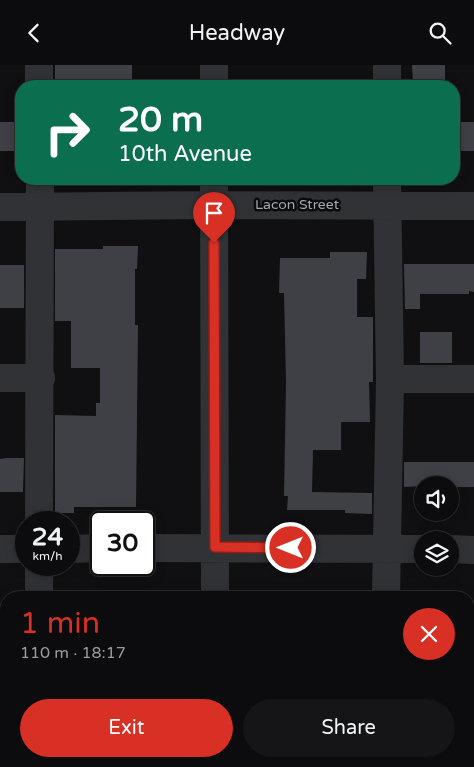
<!DOCTYPE html>
<meta charset="utf-8">
<style>
:root{--surface:#0c0c0e;--page:#151517;--text:#f1f3f6;--muted:#9a9b9e;--line:#2c2c2e;--accent:#d93025}
body{margin:0;font-family:"Varela Round",sans-serif;background:var(--page);color:var(--text);height:100vh;display:flex;flex-direction:column;font-size:19px;white-space:nowrap}
*{box-sizing:border-box;margin:0}
p{font-size:16px;color:var(--muted)}
.icon{flex:none;width:28px;height:28px;fill:none;stroke:currentColor;stroke-width:2;stroke-linecap:round;stroke-linejoin:round}
.map{position:relative;flex:1;overflow:hidden}
.panel{position:absolute;left:0px;top:526px;width:475px;height:176px;display:flex;flex-direction:column;background:var(--surface);border-radius:20px 20px 0 0;box-shadow:0 2px 12px #0003,0 0 0 1px var(--line)}
.panel>*{flex:none}
.top-card{position:absolute;left:15px;top:15px;width:445px;height:105px;border-radius:20px;box-shadow:0 2px 12px #0003,0 0 0 1px var(--line);background:#0b6e4f;color:#fff;overflow:hidden}
.buttons{position:absolute;left:414px;top:411px;display:grid;gap:10px}
.buttons a{display:grid;place-items:center;width:45px;height:45px;border-radius:50%;background:var(--surface);box-shadow:0 2px 12px #0003,0 0 0 1px var(--line);font-size:25px}
.speed{position:absolute;left:15px;top:446px;display:flex;gap:10px;font-size:25px;font-weight:700;text-align:center}
.speed>*{display:grid;place-content:center;width:65px;height:65px;border-radius:50%;background:var(--surface);box-shadow:0 2px 12px #0003,0 0 0 1px var(--line);line-height:1}
.speed small{font-size:12px;font-weight:400}
.speed .limit{border:2px solid #111;border-radius:8px;background:#fff;color:#111}
.pin{position:absolute;display:grid;place-items:center;width:42px;height:42px;color:#fff;margin:-51px -21px;border-radius:50% 50% 50% 0;rotate:-45deg;box-shadow:0 0 5px #0007}
.pin .icon{rotate:45deg}
.me{position:absolute;width:55px;margin:-28px;rotate:270deg;stroke-linejoin:round;filter:drop-shadow(0 0 4px #0008)}
.turn{display:flex;align-items:center;gap:18px;height:105px;padding:0 20px;font-size:22px}
.turn .icon{width:65px;height:65px;stroke-width:2.5}
.turn b{display:block;font-size:35px;line-height:42px}
.round{display:grid;place-items:center;flex:none;width:52px;height:52px;border-radius:26px;background:var(--page)}
.headline{display:flex;align-items:center;justify-content:space-between;height:85px;padding:0 20px}
h1{font-size:30px;font-weight:600;line-height:38px;color:var(--accent)}
.button{display:flex;gap:10px;margin-top:auto;padding:10px 20px}
.button a{flex:1;height:58px;border-radius:30px;background:var(--accent);color:#fff;font-size:20px;font-weight:600;line-height:58px;text-align:center}
.button a+a{background:var(--page);color:var(--text)}
header{display:flex;justify-content:space-between;align-items:center;height:65px;padding:0 20px;background:var(--surface);font-size:22px;font-weight:600}
.map>svg:first-child{display:block}
.building{fill:#3f4045}
.lines{fill:none;stroke-linecap:round;stroke-linejoin:round}
.minor{stroke:#313236;stroke-width:28}
.route-casing{stroke:#8d1f18;stroke-width:12}
.route{stroke:#d93025;stroke-width:9}
.labels{text-anchor:middle;dominant-baseline:central;stroke-width:5;stroke-linejoin:round;paint-order:stroke}
.street-label{font-size:14px;fill:#a2a6b2;stroke:#0b0b0c}
</style>
<header><svg class="icon" aria-label="back" viewBox="0 0 24 24"><path d="M15 5l-7 7 7 7"/></svg>Headway<svg class="icon" aria-label="search" viewBox="0 0 24 24"><circle cx="10" cy="10" r="6"/><path d="M15 15l6 6"/></svg></header>
<div class="map">
<svg width="474" height="702" viewBox="0 0 474 702">
<rect width="100%" height="100%" fill="#101012"/>
<path class="building" d="M 55,0 L 132,0 L 132,21 L 55,21 Z
M 412,0 L 445,0 L 445,18 L 413,18 Z
M 0,57 L 17,57 L 17,86 L 0,86 Z
M 454,57 L 474,57 L 474,86 L 454,86 Z
M 103,181 L 138,181 L 137,204 L 135,204 L 135,260 L 138,260 L 136,442 L 74,442 L 74,448 L 55,448 L 55,350 L 96,351 L 96,338 L 100,338 L 100,303 L 71,303 L 71,256 L 55,256 L 55,184 L 103,184 Z
M 330,187 L 367,187 L 366,214 L 357,214 L 357,252 L 373,252 L 373,317 L 369,317 L 370,357 L 341,357 L 341,385 L 313,385 L 312,427 L 372,428 L 372,449 L 345,448 L 345,445 L 287,445 L 288,431 L 284,431 L 286,318 L 284,228 L 279,228 L 280,193 L 330,193 Z
M 404,199 L 474,199 L 474,227 L 469,226 L 469,229 L 420,229 L 420,244 L 405,244 Z
M 0,200 L 24,200 L 24,243 L 0,243 Z
M 420,267 L 452,267 L 452,298 L 420,298 Z
M 7,393 L 24,393 L 23,427 L 0,427 L 0,394 Z
M 404,397 L 474,397 L 474,422 L 450,422 L 450,420 L 404,422 Z"/>
<g class="lines">
<path class="minor" d="M 39,0 L 39,21
M 387,0 L 387,21
M 214,21 L 214,0
M 214,114 L 215,532
M 0,142 L 214,140 L 474,141
M 0,313 L 41,313
M 390,314 L 474,314
M 39,458 L 40,114
M 144,483 L 422,484
M 0,484 L 26,484
M 69,484 L 101,483
M 450,484 L 474,485
M 39,532 L 39,500
M 386,532 L 390,314 L 387,114
M 469,656 L 474,656
M 0,657 L 6,657
M 386,696 L 386,702
M 38,702 L 38,696
M 213,702 L 214,696"/>
</g>
<g class="lines">
<g class="route-casing">
<path id="route" d="M 214,178 L 215,482 L 291,483"/>
</g>
<use href="#route" class="route"/>
</g>
<g class="labels">
<g class="street-label">
<text x="297" y="139">Lacon Street</text>
</g>
</g>
</svg>
<div class="buttons">
<a><svg class="icon" aria-label="sound" viewBox="0 0 24 24"><path d="M4 9h4l5-4v14l-5-4H4zM17 9q2 3 0 6"/></svg></a>
<a><svg class="icon" aria-label="layers" viewBox="0 0 24 24"><path d="M12 4l9 5-9 5-9-5zM3 14l9 5 9-5"/></svg></a>
</div>
<div class="speed"><div>24<small>km/h</small></div><div class="limit">30</div></div>
<div class="pin" style="left:214px;top:178px;background:#d93025"><svg class="icon" aria-label="arrive" viewBox="0 0 24 24"><path d="M6 21V4h12l-3 4 3 4H6"/></svg></div>
<svg class="me" style="left:291px;top:483px" viewBox="-20 -20 40 40"><circle r="17" fill="#d93025" stroke="#fff" stroke-width="3"/><path d="M0-11L8 9 0 5-8 9z" fill="#fff"/></svg>
<div class="top-card">
<div class="turn"><svg class="icon" aria-label="right" viewBox="0 0 24 24"><path d="M7 20v-9h11M14 6l5 5-5 5"/></svg><div><b>20 m</b>10th Avenue</div></div>
</div>
<section class="panel">
<div class="headline"><div><h1>1 min</h1><p>110 m · 18:17</p></div><a class="round" style="background:#d93025;color:#fff"><svg class="icon" aria-label="close" viewBox="0 0 24 24"><path d="M6 6l12 12M18 6L6 18"/></svg></a></div>
<div class="button"><a>Exit</a><a>Share</a></div>
</section>
</div>
